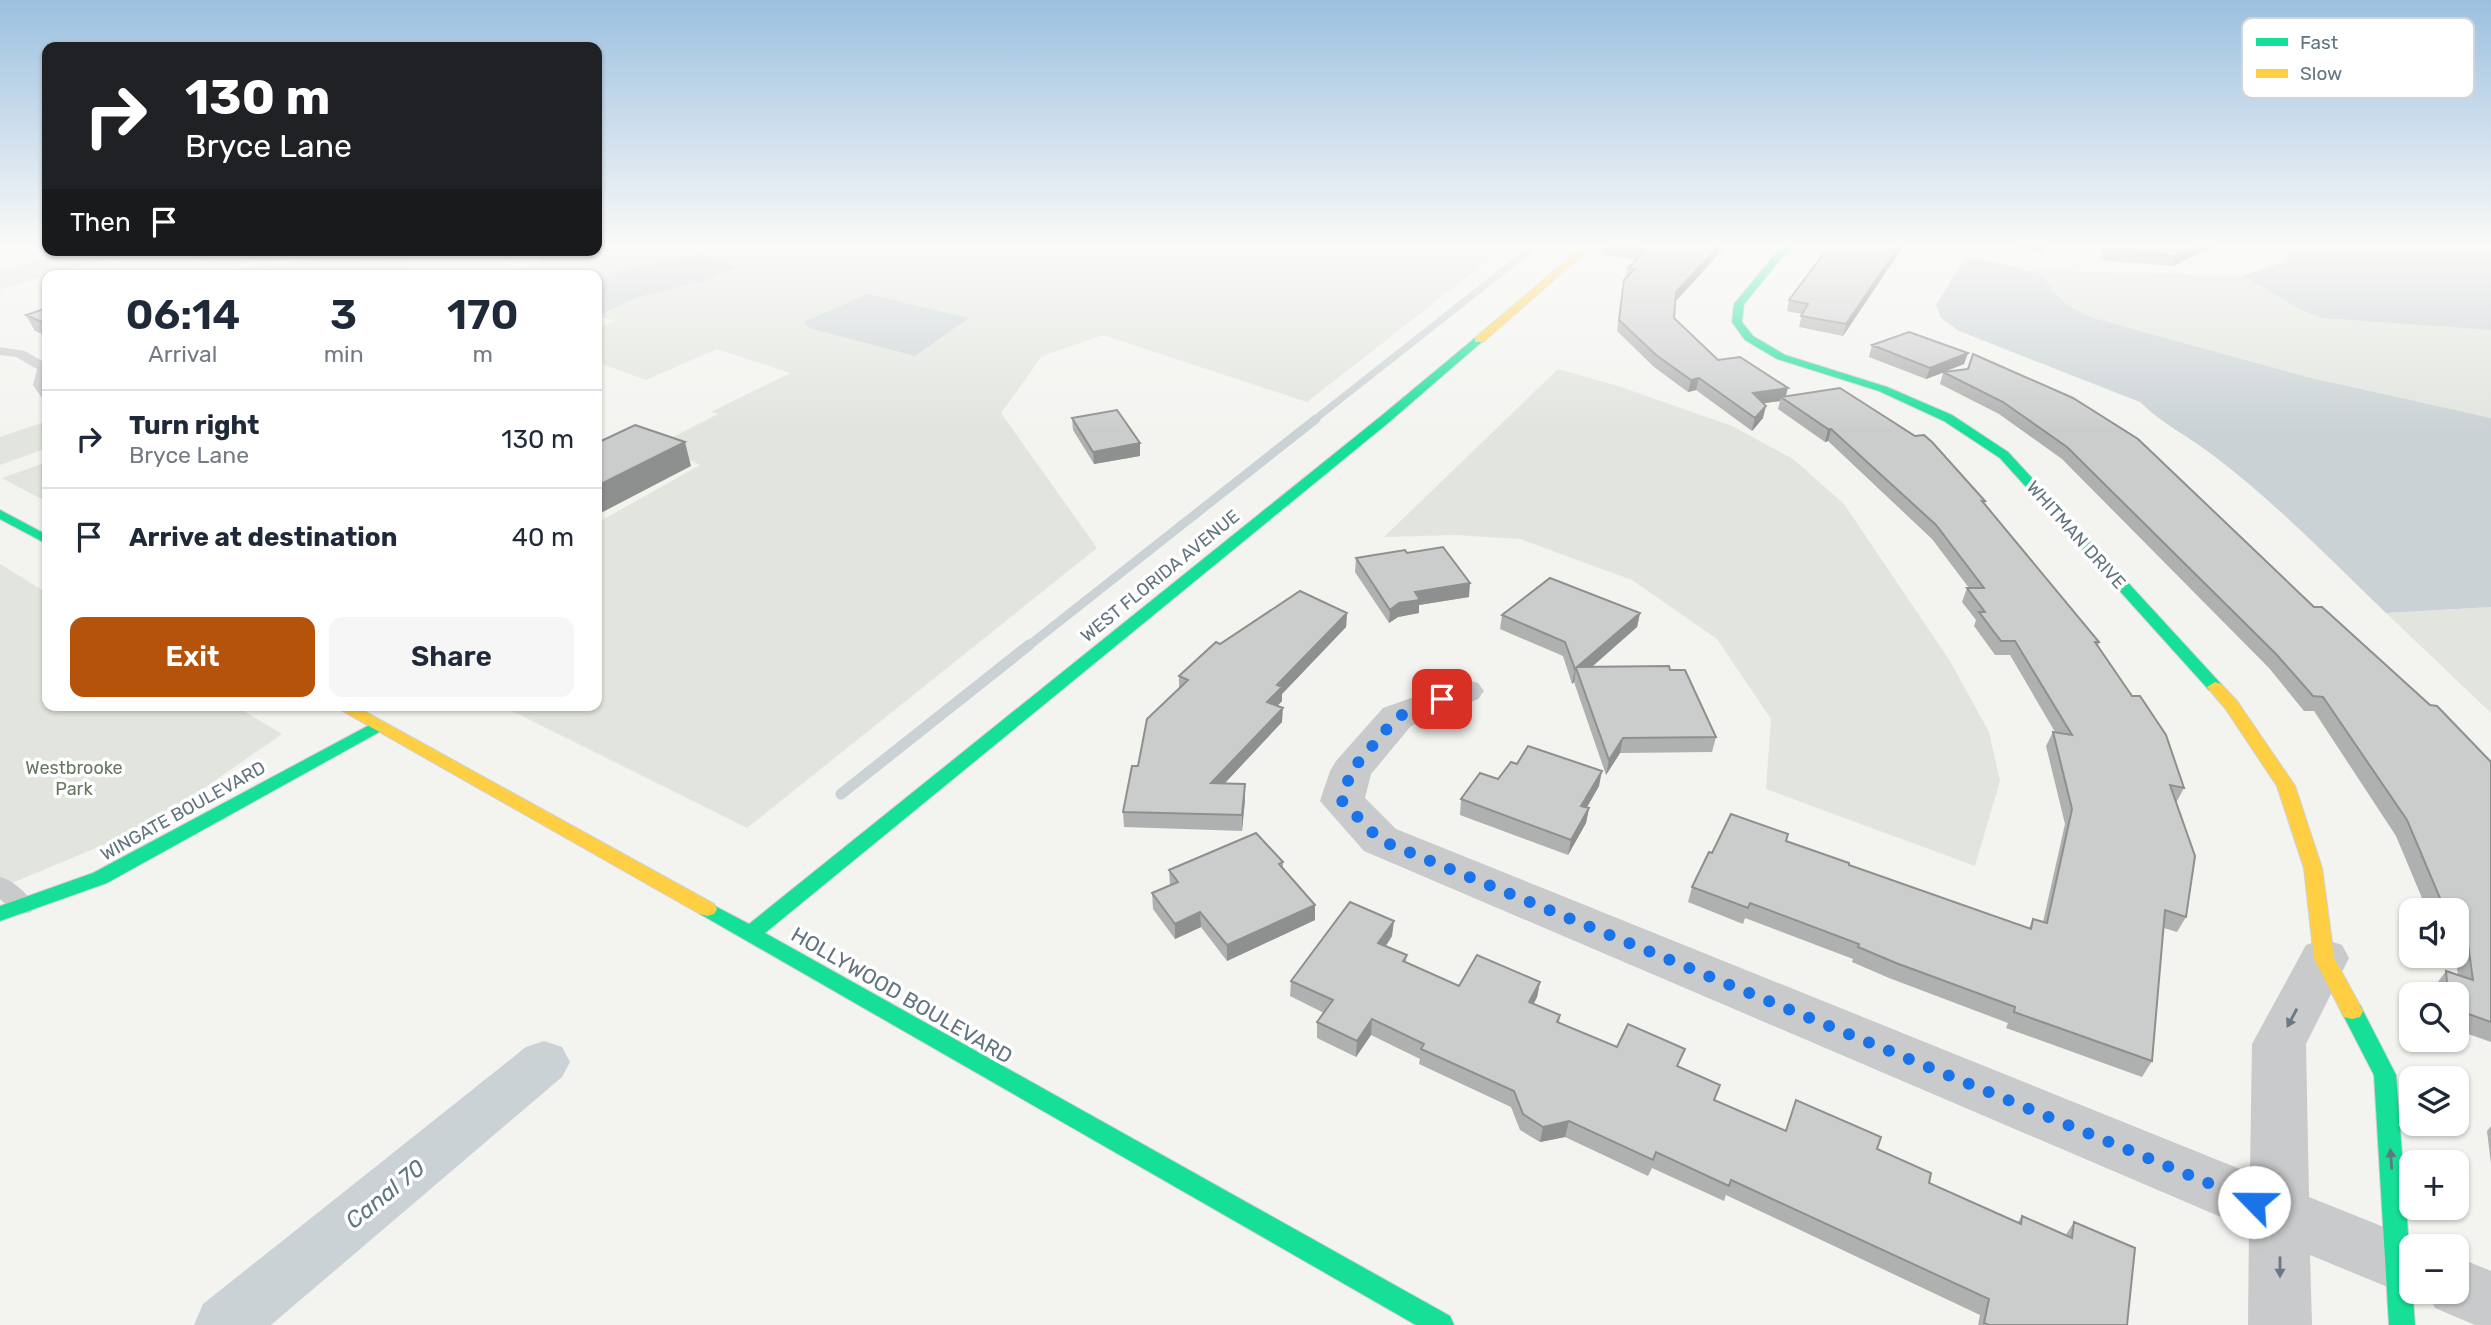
<!DOCTYPE html>
<meta charset="utf-8">
<style>
:root{--surface:#fff;--page:#f6f6f7;--text:#1f2937;--muted:#747a83;--line:#e0e1e3;--accent:#b45309}
body{margin:0;font-family:Rubik,sans-serif;background:var(--page);color:var(--text);height:100vh;display:flex;flex-direction:column;font-size:26px;white-space:nowrap}
*{box-sizing:border-box;margin:0}
p{font-size:23px;color:var(--muted)}
.icon{flex:none;width:38px;height:38px;fill:none;stroke:currentColor;stroke-width:2;stroke-linecap:round;stroke-linejoin:round}
.map{position:relative;flex:1;overflow:hidden}
.panel{position:absolute;left:42px;top:270px;width:560px;height:441px;display:flex;flex-direction:column;background:var(--surface);border-radius:14px;box-shadow:0 2px 5px #0004}
.panel>*{flex:none}
.guide{position:absolute;left:42px;top:42px;width:560px;height:214px;border-radius:14px;box-shadow:0 2px 5px #0004;background:#202124;color:#fff;overflow:hidden}
.controls{position:absolute;left:2399px;top:898px;display:grid;gap:14px}
.controls a{display:grid;place-items:center;width:70px;height:70px;border-radius:14px;background:var(--surface);box-shadow:0 2px 5px #0004;font-size:35px}
.pin{position:absolute;display:grid;place-items:center;width:60px;height:60px;color:#fff;margin:-30px;border-radius:14px;box-shadow:0 4px 10px #0006}
.me{position:absolute;width:77px;margin:-38px;rotate:293deg;stroke-linejoin:round;filter:drop-shadow(0 0 5px #0008)}
.turn{display:flex;align-items:center;gap:24px;height:147px;padding:0 28px;font-size:32px}
.turn .icon{width:91px;height:91px;stroke-width:2.5}
.turn b{display:block;font-size:49px;line-height:60px}
.then{display:flex;align-items:center;height:66px;padding:0 28px;background:#0003;gap:14px;font-size:26px}
.eta{display:flex;justify-content:space-evenly;align-items:center;height:119px;text-align:center}
.eta b{font-size:42px;font-weight:600;line-height:49px}
.cta{display:flex;gap:14px;margin-top:auto;padding:14px 28px}
.cta a{flex:1;height:80px;border-radius:14px;background:var(--accent);color:#fff;font-size:28px;font-weight:600;line-height:80px;text-align:center}
.cta a+a{background:var(--page);color:var(--text)}
ul{padding:0;list-style:none}
li{display:flex;align-items:center;gap:21px;height:98px;padding:0 28px;border-top:2px solid var(--line)}
li div{flex:1}
li b{display:block;font-size:26px}
li em{font-style:normal}
.map>svg:first-child{display:block}
.green{fill:#e1e5de}
.water{fill:#cad2d5}
.lines{fill:none;stroke-linecap:round;stroke-linejoin:round}
.stream-far2{stroke:#cad2d5;stroke-width:7}
.stream-far1{stroke:#cad2d5;stroke-width:9}
.stream{stroke:#cad2d5;stroke-width:11}
.canal{fill:#cad2d5;fill-rule:evenodd}
.fast-casing{stroke:#d0d1d1;stroke-width:2}
.slow-casing{stroke:#d0d1d1;stroke-width:2}
.path{stroke:#c7c8c7;stroke-width:2.5;stroke-dasharray:2.5 2.5;stroke-linecap:butt}
.lane{fill:#c8cacb;fill-rule:evenodd}
.street{fill:#c8cacb;fill-rule:evenodd}
.fast{fill:#16e098;fill-rule:evenodd}
.slow{fill:#ffcf43;fill-rule:evenodd}
.wall{fill:#afb0b0}
.shaded-wall{fill:#8e9090}
.building{fill:#cbcdcd;stroke:#8e9090;stroke-width:2}
.oneway{fill:#687885}
.oneway2{fill:#5f7982}
.route{stroke:#1a73e8;stroke-width:12;stroke-dasharray:0 21.6}
.labels{text-anchor:middle;dominant-baseline:central;stroke-width:7;stroke-linejoin:round;paint-order:stroke}
.street-label{font-size:18px;fill:#637481;stroke:#fff}
.park-label{font-size:18px;fill:#667862;stroke:#fff}
.near-street-label{font-size:21px;fill:#637481;stroke:#fff}
.near-water-label{font-size:23px;font-style:italic;fill:#5f777f;stroke:#fff}
.key{fill:#fff;stroke:#d0d5d9;stroke-width:2}
.key-label{font-size:19px;fill:#637481}
</style>
<div class="map">
<svg width="2491" height="1325" viewBox="0 0 2491 1325">
<rect width="100%" height="100%" fill="#f3f3f0"/>
<path class="green" d="M 597,245 L 1508,245 L 1307,402 L 1103,335 L 1042,356 L 1001,413 L 1097,548 L 747,828 L 500,705 L 597,705 L 597,523 L 700,465 L 659,444 L 718,414 L 711,412 L 790,373 L 717,349 L 646,380 L 597,362 L 597,328 L 615,321 L 597,316 L 639,297 L 706,280 L 648,265 L 597,279 L 597,275 L 471,275 L 537,266 L 541,255 L 551,250 L 597,250 Z
M 76,250 L 145,250 L 47,275 L 0,290 L 0,271 Z
M 177,250 L 382,250 L 215,266 Z
M 385,255 L 409,261 L 404,275 L 222,275 L 232,270 L 324,258 Z
M 2030,270 L 2243,276 L 2299,309 L 2491,330 L 2491,418 L 2311,378 L 2093,318 C 2069,307 2055,299 2043,275 Z
M 1558,369 L 1618,386 L 1732,426 L 1793,459 L 1844,504 L 1950,661 L 1989,732 L 2000,781 L 1975,866 L 1766,789 L 1771,719 L 1717,639 L 1632,580 L 1520,539 L 1456,535 L 1384,537 Z
M 47,421 L 47,448 L 0,465 L 0,437 Z
M 47,462 L 47,502 L 2,478 Z
M 0,564 L 47,593 L 47,705 L 234,705 L 282,734 L 151,825 L 0,888 Z
M 2491,607 L 2491,713 L 2386,613 Z"/>
<path class="water" d="M 2295,245 L 2491,245 L 2491,330 L 2323,318 L 2299,309 L 2243,276 L 2284,262 Z
M 698,255 L 717,258 L 734,268 L 706,280 L 639,297 L 597,316 L 597,279 L 627,269 Z
M 1965,258 L 1998,262 L 2043,275 C 2055,299 2069,307 2093,318 L 2311,378 L 2491,418 L 2491,607 L 2386,613 C 2330,559 2276,503 2214,456 C 2190,437 2162,424 2140,402 L 1959,331 L 1941,318 L 1936,305 Z
M 867,294 L 969,318 L 915,356 L 809,328 L 804,322 Z"/>
<g class="lines">
<path class="stream-far2" d="M 1314,420 L 1536,245"/>
<path class="stream-far1" d="M 1027,647 L 1316,419"/>
<path class="stream" d="M 841,794 L 1029,645"/>
<path class="canal" d="M 544,1041 L 562,1047 L 570,1062 L 562,1077 L 271,1325 L 194,1325 L 203,1304 L 526,1047 Z"/>
<g class="fast-casing">
<path id="fast" d="M 1783,245 L 1792,245 L 1744,304 L 1742,322 L 1753,336 L 1785,355 L 1887,387 L 1952,415 L 2008,452 L 2221,684 L 2223,687 L 2221,690 L 2209,690 L 2000,458 L 1944,421 L 1879,391 L 1777,359 L 1745,340 L 1732,322 L 1734,304 Z
M 1475,338 L 1484,340 L 1388,423 L 765,933 L 1450,1316 L 1454,1325 L 1416,1325 L 700,914 L 697,909 L 700,904 L 707,902 L 749,924 L 1380,417 Z
M 0,510 L 47,535 L 47,544 L 0,519 Z
M 377,721 L 383,722 L 385,726 L 383,730 L 107,883 L 0,921 L 0,906 L 93,873 Z
M 2352,1003 L 2360,1005 L 2396,1075 L 2415,1325 L 2389,1325 L 2374,1075 L 2341,1011 L 2344,1005 Z"/>
</g>
<g class="slow-casing">
<path id="slow" d="M 1584,245 L 1594,245 L 1483,342 L 1475,342 L 1475,338 Z
M 2215,682 L 2221,684 L 2237,701 L 2295,786 L 2322,868 L 2334,958 L 2363,1011 L 2360,1017 L 2352,1019 L 2344,1017 L 2314,958 L 2304,868 L 2277,786 L 2225,708 L 2207,687 Z
M 332,705 L 353,705 L 714,904 L 717,909 L 714,914 L 707,916 L 700,914 Z"/>
</g>
<path class="path" d="M 626,265 L 638,271"/>
<path class="lane" d="M 0,347 L 25,351 L 47,364 L 47,399 L 42,398 L 33,385 L 37,369 L 16,357 L 0,355 Z
M 0,877 C 13,880 28,894 35,906 L 31,912 C 17,917 10,908 0,899 Z"/>
<path class="street" d="M 1464,679 L 1478,683 L 1484,691 L 1478,699 L 1411,726 L 1371,774 L 1365,798 L 1396,829 L 2250,1173 L 2252,1044 L 2306,945 L 2324,939 L 2342,945 L 2349,958 L 2306,1044 L 2309,1197 L 2431,1246 L 2412,1246 L 2412,1292 L 2427,1292 L 2412,1297 L 2310,1255 L 2312,1325 L 2248,1325 L 2249,1229 L 1364,851 L 1320,801 L 1330,771 L 1336,761 L 1383,708 Z
M 2457,1257 L 2491,1271 L 2491,1325 L 2475,1325 L 2435,1308 L 2428,1292 L 2457,1292 Z"/>
<use href="#fast" class="fast"/>
<use href="#slow" class="slow"/>
</g>
<path class="wall" d="M 1603,245 L 1727,245 L 1675,302 L 1674,318 L 1718,360 L 1985,501 L 1984,504 L 2099,642 L 2098,646 L 2184,788 L 2176,803 L 2186,917 L 2177,932 L 2164,928 L 2152,1061 L 2142,1077 L 2006,1028 L 2008,1023 L 1889,978 L 1852,962 L 1853,959 L 1745,918 L 1743,924 L 1688,902 L 1692,887 L 1712,853 L 1786,841 L 1849,865 L 2029,928 L 2033,919 L 2043,922 L 2065,824 L 2046,746 L 2053,732 L 2055,732 L 2010,655 L 1995,655 L 1974,626 L 1976,620 L 1962,602 L 1967,588 L 1969,588 L 1932,539 L 1828,441 L 1825,442 L 1778,409 L 1780,401 L 1764,403 L 1763,418 L 1752,431 L 1696,390 L 1688,392 L 1654,367 L 1617,331 L 1622,290 L 1628,268 L 1636,260 L 1603,254 Z
M 1830,245 L 1904,245 L 1843,336 L 1799,327 L 1802,314 L 1787,311 L 1789,300 Z
M 1999,245 L 2048,245 L 2044,253 Z
M 2114,245 L 2221,245 L 2207,252 L 2204,251 L 2172,266 L 2100,260 L 2104,250 Z
M 47,308 L 47,336 L 35,331 L 26,315 Z
M 1872,345 L 1968,353 L 1964,364 L 1944,372 L 1968,369 L 2314,607 L 2491,762 L 2491,1042 L 2457,1030 L 2457,994 L 2434,994 L 2434,987 L 2446,971 L 2458,975 L 2455,956 L 2457,956 L 2457,910 L 2427,910 L 2396,836 L 2314,711 L 2304,711 L 2269,668 L 2062,459 L 1999,414 L 1940,384 L 1943,373 L 1926,379 L 1869,357 Z
M 1072,418 L 1140,443 L 1140,456 L 1094,464 L 1073,430 Z
M 1407,553 L 1469,597 L 1419,605 L 1419,613 L 1398,617 L 1389,623 L 1355,572 L 1356,558 Z
M 1347,613 L 1346,627 L 1282,694 L 1282,701 L 1277,706 L 1282,722 L 1225,783 L 1245,799 L 1242,831 L 1124,827 L 1123,812 L 1138,766 L 1179,688 L 1179,676 L 1220,644 Z
M 1640,613 L 1637,627 L 1592,667 L 1670,670 L 1716,737 L 1712,752 L 1620,753 L 1606,775 L 1574,682 L 1572,684 L 1563,656 L 1500,629 L 1502,615 Z
M 1517,764 L 1599,786 L 1587,807 L 1589,808 L 1586,823 L 1568,855 L 1460,815 L 1461,799 L 1498,779 Z
M 1283,862 L 1283,868 L 1315,905 L 1315,920 L 1227,961 L 1201,927 L 1175,939 L 1153,909 L 1152,893 L 1170,885 L 1169,870 Z
M 1392,936 L 1386,946 L 1407,955 L 1406,962 L 1459,986 L 1540,982 L 1537,997 L 1534,1004 L 1560,1015 L 1559,1023 L 1617,1047 L 1679,1067 L 1715,1100 L 1785,1131 L 1796,1100 L 1877,1149 L 1929,1183 L 2018,1222 L 2022,1216 L 2065,1236 L 2074,1222 L 2127,1325 L 1978,1325 L 1980,1315 L 1726,1195 L 1724,1201 L 1652,1168 L 1648,1176 L 1565,1137 L 1540,1142 L 1520,1130 L 1511,1107 L 1419,1064 L 1420,1059 L 1371,1035 L 1356,1057 L 1317,1038 L 1317,1022 L 1324,1013 L 1290,996 L 1291,981 Z
M 2491,1126 L 2491,1164 L 2487,1131 Z"/>
<path class="shaded-wall" d="M 1720,245 L 1727,245 L 1674,303 L 1676,292 Z
M 1900,245 L 1904,245 L 1843,336 L 1846,324 Z
M 2199,245 L 2206,245 L 2204,251 L 2172,266 L 2176,256 Z
M 2210,245 L 2221,245 L 2207,252 Z
M 1968,353 L 1964,364 L 1926,379 L 1930,368 Z
M 1699,378 L 1696,390 L 1688,392 L 1691,380 Z
M 1788,388 L 1785,399 L 1781,397 L 1780,401 L 1751,405 L 1753,393 Z
M 1766,406 L 1763,418 L 1752,431 L 1755,418 Z
M 1828,429 L 1831,429 L 1828,441 L 1825,442 Z
M 685,442 L 691,466 L 597,515 L 597,486 Z
M 1140,443 L 1140,456 L 1094,464 L 1093,452 Z
M 1470,583 L 1469,597 L 1419,605 L 1419,613 L 1398,617 L 1389,623 L 1390,610 L 1415,592 Z
M 1347,613 L 1346,627 L 1282,694 L 1282,701 L 1267,717 L 1267,702 L 1277,685 Z
M 1640,613 L 1637,627 L 1580,677 L 1577,667 Z
M 1576,668 L 1574,682 L 1572,684 L 1575,669 Z
M 1283,708 L 1282,722 L 1211,798 L 1211,783 Z
M 1623,738 L 1620,753 L 1606,775 L 1609,760 Z
M 1602,771 L 1599,786 L 1579,821 L 1581,806 Z
M 1245,784 L 1245,799 L 1242,831 L 1242,815 Z
M 1589,808 L 1586,823 L 1568,855 L 1571,840 Z
M 1315,905 L 1315,920 L 1227,961 L 1227,945 Z
M 1200,912 L 1201,927 L 1175,939 L 1175,924 Z
M 1394,921 L 1392,936 L 1377,959 L 1378,943 Z
M 1540,982 L 1537,997 L 1526,1018 L 1529,1002 Z
M 1372,1019 L 1371,1035 L 1356,1057 L 1357,1041 Z
M 1569,1121 L 1565,1137 L 1540,1142 L 1543,1127 Z"/>
<path class="building" d="M 1613,245 L 1720,245 L 1676,292 L 1674,318 L 1718,360 L 1740,357 L 1788,388 L 1753,393 L 1766,406 L 1755,418 L 1699,378 L 1691,380 L 1656,355 L 1619,320 L 1624,280 L 1635,269 L 1628,268 L 1645,251 Z
M 1830,245 L 1900,245 L 1846,324 L 1801,316 L 1808,304 L 1789,300 Z
M 2114,245 L 2199,245 L 2176,256 L 2104,250 Z
M 47,308 L 47,324 L 26,315 Z
M 1909,332 L 1968,353 L 1930,368 L 1872,345 Z
M 1973,354 L 2073,398 L 2138,439 L 2314,607 L 2322,607 L 2430,705 L 2437,706 L 2491,762 L 2491,1022 L 2457,1010 L 2457,994 L 2448,994 L 2446,971 L 2473,980 L 2464,916 L 2457,914 L 2457,910 L 2445,910 L 2407,820 L 2323,697 L 2313,696 L 2276,654 L 2067,447 L 2003,402 L 1943,372 L 1968,369 Z
M 1840,388 L 1915,436 L 1924,435 L 1932,442 L 1985,501 L 1982,501 L 2099,642 L 2095,642 L 2132,696 L 2140,696 L 2166,735 L 2184,788 L 2170,785 L 2195,856 L 2186,917 L 2165,910 L 2152,1061 L 2014,1012 L 2015,1007 L 1896,963 L 1858,947 L 1859,944 L 1750,903 L 1748,908 L 1692,887 L 1709,852 L 1712,853 L 1731,814 L 1788,834 L 1786,841 L 1849,863 L 1849,865 L 2031,929 L 2033,919 L 2047,923 L 2072,809 L 2053,732 L 2072,735 L 2015,641 L 2001,641 L 1979,612 L 1985,612 L 1967,588 L 1984,588 L 1936,525 L 1831,429 L 1828,429 L 1781,397 Z
M 1117,410 L 1140,443 L 1093,452 L 1072,418 Z
M 635,425 L 685,442 L 597,486 L 597,443 Z
M 1443,547 L 1470,583 L 1415,592 L 1420,600 L 1399,603 L 1390,610 L 1356,558 L 1405,550 L 1407,553 Z
M 1550,578 L 1640,613 L 1577,667 L 1669,666 L 1670,670 L 1685,670 L 1716,737 L 1623,738 L 1609,760 L 1576,668 L 1575,669 L 1565,642 L 1502,615 Z
M 1300,591 L 1347,613 L 1277,685 L 1282,687 L 1267,702 L 1283,708 L 1211,783 L 1245,784 L 1242,815 L 1123,812 L 1132,766 L 1138,766 L 1147,719 L 1188,680 L 1179,676 L 1216,642 L 1220,644 Z
M 1528,746 L 1602,771 L 1581,806 L 1589,808 L 1571,840 L 1461,799 L 1480,773 L 1498,779 L 1511,762 L 1517,764 Z
M 1256,833 L 1283,862 L 1279,864 L 1315,905 L 1227,945 L 1200,912 L 1175,924 L 1152,893 L 1178,882 L 1169,870 Z
M 1350,902 L 1394,921 L 1378,943 L 1407,955 L 1403,961 L 1459,986 L 1477,955 L 1540,982 L 1529,1002 L 1560,1015 L 1557,1022 L 1617,1047 L 1628,1024 L 1685,1049 L 1677,1066 L 1720,1085 L 1714,1100 L 1786,1131 L 1796,1100 L 1881,1137 L 1877,1149 L 1931,1173 L 1929,1183 L 2021,1224 L 2022,1216 L 2072,1238 L 2074,1222 L 2135,1248 L 2127,1325 L 1989,1325 L 1984,1323 L 1989,1299 L 1731,1180 L 1729,1186 L 1656,1152 L 1653,1160 L 1569,1121 L 1543,1127 L 1523,1114 L 1514,1091 L 1421,1049 L 1424,1044 L 1372,1019 L 1357,1041 L 1317,1022 L 1333,1000 L 1291,981 Z"/>
<defs><path id="oneway-solid" d="M-6-.8H1V-3.2L6.5 0L1 3.2V.8H-6Z" transform="scale(1.75)"/></defs>
<g class="oneway">
<use href="#oneway-solid" transform="translate(2292 1018) rotate(118)"/>
<use href="#oneway-solid" transform="translate(2280 1267) rotate(90)"/>
</g>
<use class="oneway2" href="#oneway-solid" transform="translate(2391 1159) rotate(-94)"/>
<linearGradient id="sky" x2="0" y2="1"><stop stop-color="#9cc0e0"/><stop offset="0.57" stop-color="#fafaf8"/><stop offset="1" stop-color="#fafaf8" stop-opacity="0"/></linearGradient>
<rect width="2491" height="431" fill="url(#sky)"/>
<g class="lines">
<path class="route" d="M 1442,699 L 1397,717 L 1351,771 L 1342,801 L 1380,840 L 2254,1202"/>
</g>
<g class="labels">
<g class="street-label">
<text transform="translate(2076 535) rotate(48)">WHITMAN DRIVE</text>
<text transform="translate(1160 576) rotate(-39)">WEST FLORIDA AVENUE</text>
<text transform="translate(183 811) rotate(-29)">WINGATE BOULEVARD</text>
</g>
<g class="park-label">
<text x="74" y="768">Westbrooke<tspan x="74" dy="21">Park</tspan></text>
</g>
<g class="near-street-label">
<text transform="translate(902 995) rotate(30)">HOLLYWOOD BOULEVARD</text>
</g>
<g class="near-water-label">
<text transform="translate(385 1194) rotate(-39)">Canal 70</text>
</g>
</g>
<rect x="2242" y="18" width="232" height="80" rx="10" class="key"/>
<rect x="2256" y="38" width="32" height="8" fill="#16e098"/>
<rect x="2256" y="69" width="32" height="9" fill="#ffcf43"/>
<g class="key-label">
<text x="2300" y="49">Fast</text>
<text x="2300" y="80">Slow</text>
</g>
</svg>
<div class="controls">
<a><svg class="icon" aria-label="sound" viewBox="0 0 24 24"><path d="M4 9h4l5-4v14l-5-4H4zM17 9q2 3 0 6"/></svg></a>
<a><svg class="icon" aria-label="search" viewBox="0 0 24 24"><circle cx="10" cy="10" r="6"/><path d="M15 15l6 6"/></svg></a>
<a><svg class="icon" aria-label="layers" viewBox="0 0 24 24"><path d="M12 4l9 5-9 5-9-5zM3 14l9 5 9-5"/></svg></a>
<a>+</a>
<a>−</a>
</div>
<div class="pin" style="left:1442px;top:699px;background:#d93025"><svg class="icon" aria-label="arrive" viewBox="0 0 24 24"><path d="M6 21V4h12l-3 4 3 4H6"/></svg></div>
<svg class="me" style="left:2254px;top:1202px" viewBox="-20 -20 40 40"><circle r="19" fill="#fff"/><path d="M0-13L10 11 0 6-10 11z" fill="#1a73e8"/></svg>
<div class="guide">
<div class="turn"><svg class="icon" aria-label="right" viewBox="0 0 24 24"><path d="M7 20v-9h11M14 6l5 5-5 5"/></svg><div><b>130 m</b>Bryce Lane</div></div>
<div class="then">Then<svg class="icon" aria-label="arrive" viewBox="0 0 24 24"><path d="M6 21V4h12l-3 4 3 4H6"/></svg></div>
</div>
<section class="panel">
<div class="eta">
<div><b>06:14</b><p>Arrival</p></div>
<div><b>3</b><p>min</p></div>
<div><b>170</b><p>m</p></div>
</div>
<ul>
<li><svg class="icon" aria-label="right" viewBox="0 0 24 24"><path d="M7 20v-9h11M14 6l5 5-5 5"/></svg><div><b>Turn right</b><p>Bryce Lane</p></div><em>130 m</em></li>
<li><svg class="icon" aria-label="arrive" viewBox="0 0 24 24"><path d="M6 21V4h12l-3 4 3 4H6"/></svg><div><b>Arrive at destination</b></div><em>40 m</em></li>
</ul>
<div class="cta"><a>Exit</a><a>Share</a></div>
</section>
</div>
